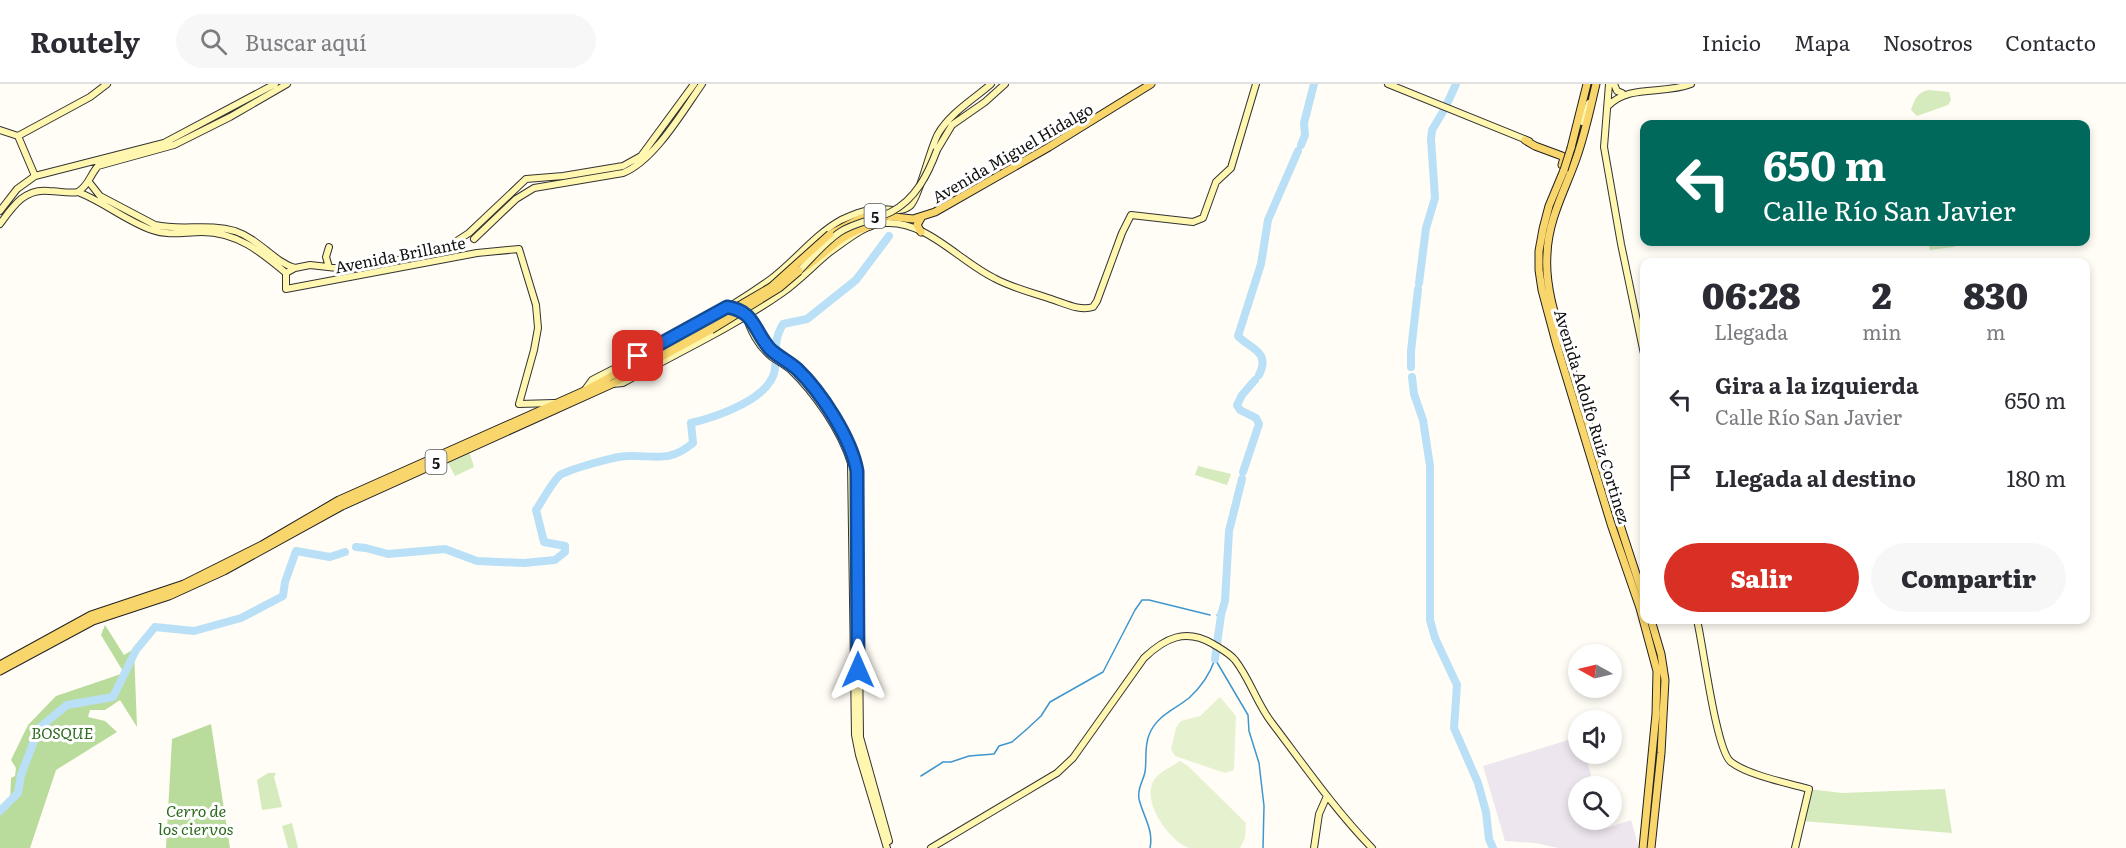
<!DOCTYPE html>
<html lang="es">
<meta charset="utf-8">
<style>
:root{--surface:#fff;--page:#f7f7f7;--text:#2b2b33;--muted:#7c7c81;--line:#e1e1e2;--accent:#d93025}
body{margin:0;font-family:Literata,serif;background:var(--page);color:var(--text);height:100vh;display:flex;flex-direction:column;font-size:22px;white-space:nowrap}
*{box-sizing:border-box;margin:0}
p{font-size:20px;color:var(--muted)}
.icon{flex:none;width:33px;height:33px;fill:none;stroke:currentColor;stroke-width:2;stroke-linecap:round;stroke-linejoin:round}
.map{position:relative;flex:1;overflow:hidden}
.sheet{position:absolute;left:1640px;top:174px;width:450px;height:366px;display:flex;flex-direction:column;background:var(--surface);border-radius:12px;box-shadow:0 3px 9px #0003}
.sheet>*{flex:none}
.hud{position:absolute;left:1640px;top:36px;width:450px;height:126px;border-radius:12px;box-shadow:0 3px 9px #0003;background:#00695c;color:#fff;overflow:hidden}
.needle{width:39px;rotate:278deg}
.controls{position:absolute;left:1568px;top:560px;display:grid;gap:12px}
.controls a{display:grid;place-items:center;width:54px;height:54px;border-radius:50%;background:var(--surface);box-shadow:0 3px 9px #0003;font-size:30px}
.pin{position:absolute;display:grid;place-items:center;width:51px;height:51px;color:#fff;margin:-26px;border-radius:12px;box-shadow:0 3px 9px #0006}
.me{position:absolute;width:66px;margin:-33px;rotate:0deg;stroke-linejoin:round;filter:drop-shadow(0 0 4px #0008)}
.turn{display:flex;align-items:center;gap:21px;height:126px;padding:0 24px;font-size:27px}
.turn .icon{width:78px;height:78px;stroke-width:2.5}
.turn b{display:block;font-size:42px;line-height:51px}
.eta{display:flex;justify-content:space-evenly;align-items:center;height:102px;text-align:center}
.eta b{font-size:36px;font-weight:800;line-height:42px}
.primary-button{display:flex;gap:12px;margin-top:auto;padding:12px 24px}
.primary-button a{flex:1;height:69px;border-radius:36px;background:var(--accent);color:#fff;font-size:24px;font-weight:800;line-height:69px;text-align:center}
.primary-button a+a{background:var(--page);color:var(--text)}
ul{padding:0;list-style:none}
li{display:flex;align-items:center;gap:18px;height:78px;padding:0 24px}
li div{flex:1}
li b{display:block;font-size:22px}
li em{font-style:normal}
header{display:flex;align-items:center;gap:36px;box-sizing:border-box;height:84px;padding:0 30px;background:var(--surface);border-bottom:2px solid var(--line)}
header strong{font-size:28px}
nav{display:flex;gap:33px;margin-inline-start:auto;font-size:21px}
.search{width:420px;height:54px;background:var(--page);display:flex;align-items:center;gap:15px;box-sizing:border-box;padding:0 21px;border-radius:33px;color:var(--muted);font-size:22px}
.map>svg:first-child{display:block}
.industrial{fill:#eee6ef}
.green{fill:#d5ebbd}
.forest{fill:#b9dc9c}
.pitch{fill:#e6f2cf}
.lines{fill:none;stroke-linecap:round;stroke-linejoin:round}
.stream{stroke:#3f96cf;stroke-width:1.5}
.river{stroke:#b9e0f7;stroke-width:8}
.secondary-tunnel{stroke:#dbdad3;stroke-width:6;stroke-dasharray:6 3;stroke-linecap:butt}
.secondary-casing{stroke:#333;stroke-width:8}
.primary-casing{stroke:#222;stroke-width:9}
.secondary{stroke:#fff6b0;stroke-width:6}
.primary{stroke:#f9d66b;stroke-width:7}
.secondary-bridge-casing{stroke:#333;stroke-width:8;stroke-linecap:butt}
.primary-bridge-casing{stroke:#222;stroke-width:9;stroke-linecap:butt}
.secondary-bridge{stroke:#fff6b0;stroke-width:6}
.primary-bridge{stroke:#f9d66b;stroke-width:7}
.route-casing{stroke:#114b97;stroke-width:15}
.route{stroke:#1a73e8;stroke-width:10}
.labels{text-anchor:middle;dominant-baseline:central;stroke-width:6;stroke-linejoin:round;paint-order:stroke}
.shield{fill:#fff;stroke:#585858;stroke-width:1.5}
.shield-label{font-size:15px;font-weight:bold;fill:#111}
.street-label{font-size:16px;fill:#111;stroke:#fff}
.park-label{font-size:16px;font-style:italic;fill:#2f6b1f;stroke:#fff}
</style>
<header>
<strong>Routely</strong>
<div class="search"><svg class="icon" aria-label="search" viewBox="0 0 24 24"><circle cx="10" cy="10" r="6"/><path d="M15 15l6 6"/></svg>Buscar aquí</div>
<nav><a>Inicio</a><a>Mapa</a><a>Nosotros</a><a>Contacto</a></nav>
</header>
<div class="map">
<svg width="2126" height="764" viewBox="0 0 2126 764">
<rect width="100%" height="100%" fill="#fffdf5"/>
<path class="industrial" d="M 1578,653 L 1578,669 L 1585,669 L 1594,702 L 1578,702 L 1578,735 L 1604,735 L 1607,744 L 1631,736 L 1639,764 L 1558,764 L 1535,759 L 1505,757 L 1483,682 Z"/>
<path class="green" d="M 1929,6 L 1949,8 L 1951,16 L 1948,21 L 1917,32 L 1911,26 C 1915,15 1917,8 1929,6 Z
M 1928,158 L 1970,158 L 1953,163 L 1930,166 Z
M 468,364 L 474,383 L 455,392 L 446,375 Z
M 1198,382 L 1231,390 L 1227,401 L 1195,391 Z
M 268,689 L 276,689 L 274,693 L 282,723 L 262,726 L 257,696 Z
M 1809,705 L 1842,709 L 1945,705 L 1952,749 L 1802,737 Z
M 292,739 L 298,764 L 288,764 L 282,742 Z"/>
<path class="forest" d="M 105,541 L 124,571 L 134,565 L 137,643 L 120,616 L 105,626 L 90,626 L 88,633 L 105,637 L 117,648 L 56,686 L 30,764 L 0,764 L 0,727 L 15,712 L 10,715 L 11,694 L 15,692 L 16,684 L 11,676 L 28,641 L 56,612 L 124,589 L 101,551 Z
M 211,640 L 230,764 L 166,764 L 172,655 Z"/>
<path class="pitch" d="M 1220,613 L 1236,632 L 1234,686 L 1225,689 L 1175,672 L 1171,665 L 1176,644 L 1181,637 L 1200,632 Z
M 1180,677 L 1188,682 L 1246,739 L 1245,754 L 1240,764 C 1229,764 1197,764 1189,764 C 1168,756 1141,717 1154,696 C 1159,688 1173,682 1180,677 Z"/>
<g class="lines">
<path class="stream" d="M 1217,531 L 1221,531
M 1215,575 L 1248,631 L 1249,647 L 1259,679 L 1264,722 L 1263,764
M 921,692 L 943,678 L 951,678 L 969,672 L 994,670 L 999,662 L 1012,658 L 1027,645 L 1041,632 L 1050,618 L 1103,588 L 1135,526 L 1142,516 L 1149,516 L 1210,531
M 1150,764 C 1154,746 1143,732 1139,715 C 1137,704 1143,698 1145,688 C 1147,676 1144,663 1149,651 C 1156,632 1174,626 1189,614 C 1200,604 1210,590 1215,575"/>
<path class="river" d="M 1446,22 L 1456,0
M 1301,61 L 1305,51 L 1304,39 L 1314,0
M 1419,199 L 1426,144 L 1435,114 L 1431,55 L 1432,46 L 1444,26
M 1411,283 L 1411,267 L 1418,205
M 1259,291 C 1271,267 1250,265 1238,252 L 1261,180 L 1268,136 L 1298,67
M 1412,293 L 1414,310 L 1423,336 L 1430,382 L 1430,536 L 1435,554 L 1457,601 L 1454,644 L 1478,699 L 1486,728 L 1489,755 L 1493,764
M 1243,388 L 1259,340 L 1256,334 L 1240,326 L 1237,321 L 1242,311 L 1255,296
M 356,463 L 366,464 L 388,470 L 445,465 L 477,477 L 524,479 L 555,476 L 565,468 L 565,462 L 544,458 L 536,426 C 542,417 553,397 560,391 C 571,385 615,372 628,372 C 656,371 669,379 693,359 L 691,339 C 716,333 771,315 775,285 C 778,266 772,259 783,240 L 807,235 L 856,196 L 889,152
M 1215,575 L 1221,531 L 1225,517 L 1229,447 L 1242,395
M 0,727 L 18,709 L 21,691 L 39,644 L 67,621 L 113,613 L 136,566 L 155,543 L 194,547 L 241,534 L 283,512 L 285,498 L 296,467 L 330,473 L 345,468"/>
<path class="secondary-tunnel" d="M 1565,70 L 1570,71 L 1574,69 L 1582,38"/>
<g class="secondary-casing">
<path id="secondary" d="M 1388,0 L 1529,57
M 1609,0 L 1604,63 L 1621,160 L 1644,270
M 1614,0 L 1617,7 L 1622,9
M 1608,22 C 1629,0 1663,11 1691,0
M 1582,38 L 1589,19
M 0,46 L 18,52
M 18,52 L 90,13 L 107,0
M 18,52 L 35,92
M 937,66 L 952,41 L 985,18 L 1005,0
M 89,98 L 100,112 L 155,141 C 182,147 208,139 235,147 C 259,155 274,178 295,184
M 78,108 C 104,118 126,137 152,146 C 168,152 185,148 202,148 C 237,148 261,168 286,189
M 0,127 L 17,105 L 35,92 L 164,59 L 275,0
M 0,140 C 13,122 25,104 49,107 C 59,107 69,110 78,108 C 89,101 90,91 98,82 L 174,61 L 230,33 L 287,0
M 474,155 L 516,115 L 534,104 L 623,89 C 654,77 683,27 702,0
M 329,163 L 326,173 L 329,183
M 286,189 L 295,184 L 310,181 L 346,185 L 438,169 L 469,149 L 526,95 L 563,92 L 623,82 L 641,72 L 694,0
M 286,189 L 286,205 L 477,169 L 519,165 L 536,221 L 538,244 L 534,266 L 519,320
M 746,230 C 749,245 759,263 772,273 C 778,277 785,281 791,286 C 815,309 841,347 851,379 L 855,651 L 859,671 L 887,764
M 748,233 C 757,243 761,255 769,264 C 776,272 787,277 795,284 C 820,306 851,355 857,387 L 860,653 L 889,757
M 612,300 L 623,299 C 675,270 732,244 782,209 C 799,197 814,181 830,168 C 846,157 866,139 886,139 C 927,137 959,177 994,194 C 1012,204 1034,209 1054,216 C 1066,220 1080,227 1093,223 L 1097,217 L 1122,149 L 1131,131 L 1193,138 L 1203,134 L 1216,98 L 1231,84 L 1256,0
M 584,307 L 592,296 C 652,265 716,235 771,195 C 795,177 814,151 841,136 C 852,131 863,126 875,125 C 888,124 900,130 910,122 C 919,114 930,64 938,50 C 950,29 974,15 991,0
M 519,320 L 554,319
M 1697,536 C 1703,560 1716,667 1731,678 C 1748,691 1787,699 1809,705 L 1795,764
M 931,764 L 1057,689 L 1073,674 L 1144,574 C 1165,554 1185,544 1213,560 C 1221,565 1229,569 1235,576 C 1250,595 1257,620 1272,639 C 1304,681 1335,726 1372,764
M 1314,764 L 1319,730 L 1327,712"/>
</g>
<g class="primary-casing">
<path id="primary" d="M 1596,0 C 1590,25 1585,50 1576,75 C 1565,106 1548,136 1547,170 C 1544,210 1562,251 1573,289 C 1595,364 1619,439 1644,514
M 1525,56 L 1535,62 L 1562,72 L 1564,74 L 1562,81
M 1571,64 L 1587,0
M 1564,86 L 1549,122 L 1543,145 L 1539,167 L 1539,186 L 1542,206 L 1557,262 L 1611,440 L 1640,524 L 1657,587 L 1656,630 L 1643,764
M 879,125 L 885,132
M 921,134 L 917,141 L 921,148
M 830,150 L 861,134 L 885,132 L 913,135 L 935,128 L 1049,63 L 1151,0
M 804,184 C 828,168 840,150 870,142
M 1651,536 L 1661,570 L 1665,596 L 1661,669 L 1651,764
M 0,581 L 91,531 L 184,500 L 262,461 L 339,416 L 584,307 L 708,240
M 0,587 L 93,537 L 169,512 L 224,487 L 342,422 L 612,300 L 711,246"/>
</g>
<use href="#secondary" class="secondary"/>
<use href="#primary" class="primary"/>
<g class="secondary-bridge-casing">
<path id="secondary-bridge" d="M 799,187 C 812,174 825,158 840,148 C 855,138 875,136 891,128 C 916,115 928,90 937,66"/>
</g>
<g class="primary-bridge-casing">
<path id="primary-bridge" d="M 1564,86 L 1571,64
M 708,240 L 771,203 L 830,150
M 711,246 L 779,204 L 799,187"/>
</g>
<use href="#secondary-bridge" class="secondary-bridge"/>
<use href="#primary-bridge" class="primary-bridge"/>
</g>
<g class="lines">
<g class="route-casing">
<path id="route" d="M 638,272 L 727,223 C 756,227 754,249 771,266 C 779,273 789,278 797,285 C 821,308 851,354 857,387 L 858,586"/>
</g>
<use href="#route" class="route"/>
</g>
<g class="labels">
<g class="shield">
<rect x="864.5" y="120" width="21" height="24" rx="4.5"/>
<rect x="425.5" y="366" width="21" height="24" rx="4.5"/>
</g>
<g class="shield-label">
<text x="875" y="132">5</text>
<text x="436" y="378">5</text>
</g>
<g class="street-label">
<text transform="translate(1012 68) rotate(-30)">Avenida Miguel Hidalgo</text>
<text transform="translate(400 170) rotate(-11)">Avenida Brillante</text>
<text transform="translate(1593 332) rotate(73)">Avenida Adolfo Ruiz Cortinez</text>
</g>
<g class="park-label">
<text x="62" y="648">BOSQUE</text>
<text x="196" y="726">Cerro de<tspan x="196" dy="18">los ciervos</tspan></text>
</g>
</g>
</svg>
<div class="controls">
<a><svg class="needle" viewBox="-14 -14 28 28"><path d="M0-13l5 13h-10z" fill="#e53935"/><path d="M0 13l5-13h-10z" fill="#7c7c81"/></svg></a>
<a><svg class="icon" aria-label="sound" viewBox="0 0 24 24"><path d="M4 9h4l5-4v14l-5-4H4zM17 9q2 3 0 6"/></svg></a>
<a><svg class="icon" aria-label="search" viewBox="0 0 24 24"><circle cx="10" cy="10" r="6"/><path d="M15 15l6 6"/></svg></a>
</div>
<div class="pin" style="left:638px;top:272px;background:#d93025"><svg class="icon" aria-label="arrive" viewBox="0 0 24 24"><path d="M6 21V4h12l-3 4 3 4H6"/></svg></div>
<svg class="me" style="left:858px;top:586px" viewBox="-20 -20 40 40"><path d="M0-17L14 15 0 8-14 15z" fill="#1a73e8" stroke="#fff" stroke-width="4"/></svg>
<div class="hud">
<div class="turn"><svg class="icon" aria-label="left" viewBox="0 0 24 24"><path d="M17 20v-9H6M10 6l-5 5 5 5"/></svg><div><b>650 m</b>Calle Río San Javier</div></div>
</div>
<section class="sheet">
<div class="eta">
<div><b>06:28</b><p>Llegada</p></div>
<div><b>2</b><p>min</p></div>
<div><b>830</b><p>m</p></div>
</div>
<ul>
<li><svg class="icon" aria-label="left" viewBox="0 0 24 24"><path d="M17 20v-9H6M10 6l-5 5 5 5"/></svg><div><b>Gira a la izquierda</b><p>Calle Río San Javier</p></div><em>650 m</em></li>
<li><svg class="icon" aria-label="arrive" viewBox="0 0 24 24"><path d="M6 21V4h12l-3 4 3 4H6"/></svg><div><b>Llegada al destino</b></div><em>180 m</em></li>
</ul>
<div class="primary-button"><a>Salir</a><a>Compartir</a></div>
</section>
</div>
